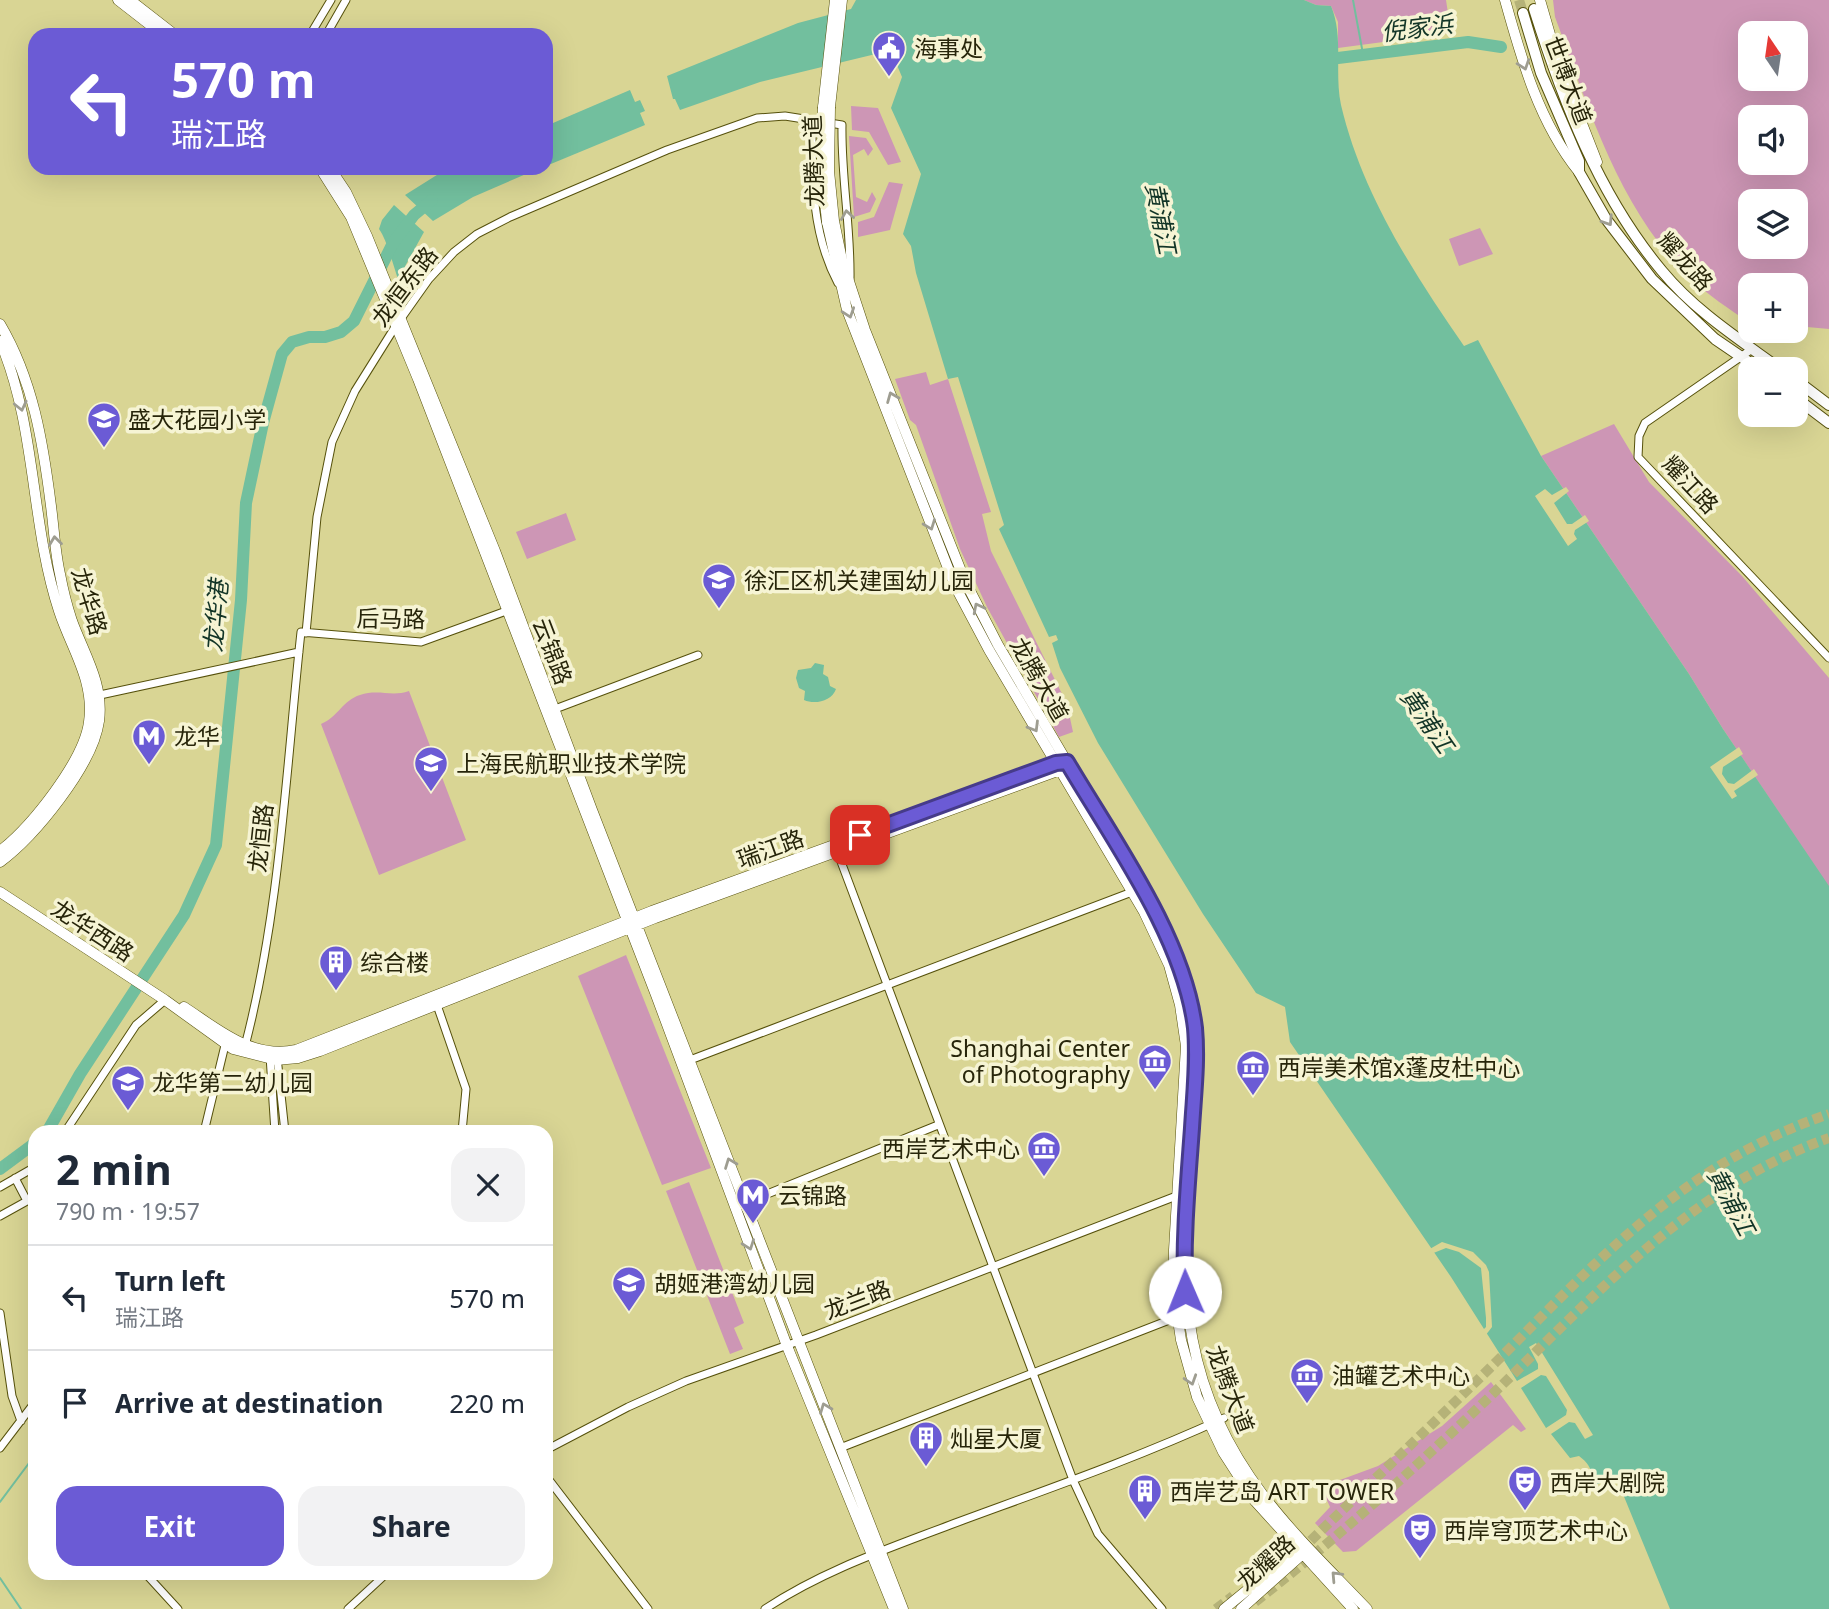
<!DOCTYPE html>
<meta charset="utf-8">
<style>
:root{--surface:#fff;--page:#f2f2f3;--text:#1f2937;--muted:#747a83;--line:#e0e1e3;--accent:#6b5bd5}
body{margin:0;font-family:"Noto Sans","Noto Sans SC",sans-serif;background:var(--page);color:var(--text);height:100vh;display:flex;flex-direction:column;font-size:26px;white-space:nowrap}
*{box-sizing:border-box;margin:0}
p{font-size:23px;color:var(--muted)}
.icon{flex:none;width:38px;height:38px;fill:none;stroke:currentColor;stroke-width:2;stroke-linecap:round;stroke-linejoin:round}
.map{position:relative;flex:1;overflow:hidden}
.panel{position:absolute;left:28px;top:1125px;width:525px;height:455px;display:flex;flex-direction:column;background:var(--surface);border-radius:21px;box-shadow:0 7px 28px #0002}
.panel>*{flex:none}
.guide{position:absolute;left:28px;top:28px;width:525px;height:147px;border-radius:21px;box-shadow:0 7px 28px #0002;background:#6b5bd5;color:#fff;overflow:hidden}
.needle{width:46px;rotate:347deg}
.tools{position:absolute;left:1738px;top:21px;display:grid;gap:14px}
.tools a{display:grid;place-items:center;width:70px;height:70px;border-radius:14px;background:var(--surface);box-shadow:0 7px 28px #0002;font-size:35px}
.pin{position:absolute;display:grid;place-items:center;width:60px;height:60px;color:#fff;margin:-30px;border-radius:14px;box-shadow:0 4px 10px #0006}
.me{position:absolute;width:77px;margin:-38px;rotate:359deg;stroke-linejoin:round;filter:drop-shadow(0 0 5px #0008)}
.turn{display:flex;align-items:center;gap:24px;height:147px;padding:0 28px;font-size:32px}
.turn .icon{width:91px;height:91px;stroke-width:2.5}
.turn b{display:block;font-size:49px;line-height:60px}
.round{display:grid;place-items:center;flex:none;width:74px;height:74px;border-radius:21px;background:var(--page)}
.headline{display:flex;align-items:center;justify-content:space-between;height:119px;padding:0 28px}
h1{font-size:42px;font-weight:700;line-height:52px}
.action{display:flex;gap:14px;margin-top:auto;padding:14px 28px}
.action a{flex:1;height:80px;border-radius:21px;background:var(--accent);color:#fff;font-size:28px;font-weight:700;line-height:80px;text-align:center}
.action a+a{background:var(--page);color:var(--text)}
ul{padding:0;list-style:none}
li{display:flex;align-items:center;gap:21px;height:105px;padding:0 28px;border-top:2px solid var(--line)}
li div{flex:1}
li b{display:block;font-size:26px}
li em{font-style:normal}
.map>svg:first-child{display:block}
.green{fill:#cd96b5;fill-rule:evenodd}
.water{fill:#72bf9e}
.pier{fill:#d9d594}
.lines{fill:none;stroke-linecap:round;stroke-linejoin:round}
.stream{stroke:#72bf9e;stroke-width:2}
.river{stroke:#72bf9e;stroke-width:12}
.secondary-tunnel{stroke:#b5b278;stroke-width:10;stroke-dasharray:10 5;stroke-linecap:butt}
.primary-tunnel{stroke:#b5b278;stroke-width:10;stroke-dasharray:10 5;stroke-linecap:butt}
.street-casing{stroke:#56510c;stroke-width:9}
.secondary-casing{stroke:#56510c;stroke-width:11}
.primary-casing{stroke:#56510c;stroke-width:12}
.street{stroke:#fff;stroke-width:7}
.secondary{stroke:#fff;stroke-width:10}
.primary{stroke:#fff;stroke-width:10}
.secondary-bridge-casing{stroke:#56510c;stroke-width:11;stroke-linecap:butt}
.secondary-bridge{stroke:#fff;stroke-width:10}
.oneway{stroke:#9e9d91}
.route-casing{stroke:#463b8a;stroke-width:18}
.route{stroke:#6b5bd5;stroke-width:12}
.labels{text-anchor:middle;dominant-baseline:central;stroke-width:7;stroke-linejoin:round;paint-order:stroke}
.poi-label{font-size:23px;fill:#27250a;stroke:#f6f4d4;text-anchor:start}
.street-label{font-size:23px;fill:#27250a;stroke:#f6f4d4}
.water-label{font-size:24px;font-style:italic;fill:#123527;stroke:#f6f4d4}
</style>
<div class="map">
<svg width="1829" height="1609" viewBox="0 0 1829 1609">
<rect width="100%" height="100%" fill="#d9d594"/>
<path class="green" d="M 1304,0 L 1446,0 L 1451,33 L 1338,48 L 1338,22 L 1331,6 L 1316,5 Z
M 1553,0 L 1829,0 L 1829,329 L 1796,326 L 1796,285 L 1750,285 L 1750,323 C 1729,309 1708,295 1690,278 C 1619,210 1588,106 1555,17 ZM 1750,33 L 1796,33 L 1796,79 L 1750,79 ZM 1750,117 L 1796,117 L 1796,163 L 1750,163 ZM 1750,201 L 1796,201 L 1796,247 L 1750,247 Z
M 851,106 L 878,108 L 901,162 L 888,165 L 869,132 L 852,130 Z
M 849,136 L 866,138 L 873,149 L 868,156 L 864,149 L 853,155 L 856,197 L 867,202 L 872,192 L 876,199 L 870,212 L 854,217 Z
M 889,182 L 903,184 L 890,230 L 858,237 L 858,222 L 874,217 Z
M 1480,228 L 1493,254 L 1459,266 L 1449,239 Z
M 926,372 L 930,385 L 948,379 L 991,512 L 982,514 L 991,551 L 1067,704 L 1073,732 L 1059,737 L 987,607 L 960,549 L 916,425 L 910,420 L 895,379 Z
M 1614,424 L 1649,482 L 1742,576 L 1829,678 L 1829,887 L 1723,729 L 1689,674 L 1541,456 Z
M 566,513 L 576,540 L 527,559 L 516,532 Z
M 409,691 L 466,840 L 379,875 L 321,724 C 338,717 343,700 360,695 C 378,689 392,697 409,691 Z
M 626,955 L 711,1168 L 662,1185 L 578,976 Z
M 689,1182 L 744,1323 L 734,1328 L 743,1349 L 730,1354 L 666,1191 Z
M 1491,1382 L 1526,1429 L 1521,1432 L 1513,1425 L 1356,1551 L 1343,1552 L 1315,1523 L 1330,1507 L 1321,1487 L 1378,1466 L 1442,1426 Z"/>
<path class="water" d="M 856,0 L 1304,0 L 1316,5 L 1331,6 C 1344,37 1334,72 1341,105 C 1362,194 1413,272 1464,346 L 1478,340 L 1541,456 L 1689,674 L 1723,729 L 1829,886 L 1829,1609 L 1670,1609 L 1616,1477 L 1590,1487 C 1594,1473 1591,1465 1579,1456 L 1570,1458 L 1551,1434 L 1569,1422 L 1575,1423 L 1585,1439 L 1593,1435 L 1536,1343 L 1529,1347 L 1538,1364 L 1538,1369 L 1517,1381 L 1451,1277 L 1290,1042 L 1285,1007 L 1256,993 L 1203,914 L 1098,743 L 1060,668 L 1052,643 L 1058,640 L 1056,635 L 1049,637 L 999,529 L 1004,525 L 958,377 L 948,379 L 916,273 L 911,246 L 903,234 L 921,174 L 891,108 L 902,77 L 894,58 L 884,52 L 760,82 L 680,110 L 675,99 L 673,99 L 667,76 L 798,23 L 851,9 Z
M 630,90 L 635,102 L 640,100 L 645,111 L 640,113 L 645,125 L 546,166 L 546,126 Z
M 448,168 L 540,168 L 473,197 L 433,221 L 405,195 Z
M 394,205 L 424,232 L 398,279 C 393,265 387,240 379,229 L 382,220 Z
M 815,663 L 824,665 L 823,674 L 828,677 L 830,686 L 836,689 C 832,701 815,705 804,700 L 805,691 L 799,688 L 796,678 L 798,670 L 811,668 Z
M 1541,1375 L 1546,1376 L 1567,1410 L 1566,1415 L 1546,1428 L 1521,1388 Z"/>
<path class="pier" d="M 1566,487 L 1569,491 L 1554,503 L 1567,524 L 1572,524 L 1585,515 L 1589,521 L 1575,530 L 1574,534 L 1577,539 L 1568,546 L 1535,496 L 1545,489 L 1552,495 Z
M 1739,747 L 1743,754 L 1723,767 L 1722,774 L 1728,783 L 1734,784 L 1754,769 L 1758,775 L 1734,791 L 1737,796 L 1732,799 L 1710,767 Z
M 1442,1242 L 1473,1252 L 1486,1265 L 1489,1272 L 1492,1327 L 1485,1336 L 1482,1331 L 1486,1327 L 1486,1318 L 1481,1268 L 1459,1252 L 1446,1248 L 1431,1254 L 1428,1250 Z"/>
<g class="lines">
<path class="stream" d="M 1353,0 L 1363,54
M 0,1502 L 35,1455
M 0,1578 L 21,1609"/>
<path class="river" d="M 1338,58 L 1468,42 L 1501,47
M 47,1132 L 80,1074 L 184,915 L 216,845 L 241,600 L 246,503 L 263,423 L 282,354 L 292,342 L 309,337 L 325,337 L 341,332 L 354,321 L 393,243 L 414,215 L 432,200
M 0,1169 L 35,1143"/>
<path class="secondary-tunnel" d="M 1300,1551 C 1365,1488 1431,1426 1495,1363 C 1601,1258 1683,1164 1829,1114
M 1255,1602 C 1341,1535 1423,1461 1502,1385 C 1600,1290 1696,1185 1829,1138
M 1216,1609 L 1233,1596"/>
<path class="primary-tunnel" d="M 1519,0 L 1523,13"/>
<g class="street-casing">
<path id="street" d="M 310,35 L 331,0
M 326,35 L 346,0
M 812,120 C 812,175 811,233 838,283
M 1752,349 L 1645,423 L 1639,436 L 1638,457 L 1829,658
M 306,633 L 317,517 L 332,442 L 355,391 L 395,327 L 429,279 L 454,252 L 477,234 L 510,217 L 667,150 L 757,118 L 785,116 L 842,125 C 841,177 851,227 850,279
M 100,695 L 299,652
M 555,709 L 698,655
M 837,851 L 1073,1480 L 1098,1534 L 1162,1609
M 437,1005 L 466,1089 L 462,1132
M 245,1046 C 280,912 286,770 301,632 L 421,642 L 509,610
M 270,1056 L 275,1132
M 277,1057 L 285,1132
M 690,1060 L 1132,892
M 65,1132 L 136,1025 L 165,1000
M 204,1132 L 226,1041
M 0,1187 L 35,1167
M 745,1203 L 938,1125
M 0,1216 L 27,1201 L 15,1178
M 0,1313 L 12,1396 L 21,1421
M 0,1448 L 35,1402
M 840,1448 L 1177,1317
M 546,1450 L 628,1407 L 686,1381 L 816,1335 L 1179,1195
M 546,1476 L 648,1609
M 145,1573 L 178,1609
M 348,1609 L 387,1573
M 765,1609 C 822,1571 887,1549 950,1525 C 1042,1491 1135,1459 1224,1418"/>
</g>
<g class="secondary-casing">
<path id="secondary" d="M 118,0 L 163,35
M 130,0 L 175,35
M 1505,0 C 1522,61 1539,122 1579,172
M 1540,0 L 1558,62 L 1597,162
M 823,107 L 835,0
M 830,107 L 842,0
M 320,168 L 351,217 L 418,379 L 656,995 L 787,1346 L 894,1609
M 330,168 L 346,192 L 367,236 L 495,551 L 592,810 L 903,1609
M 834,221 L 842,260 L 865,330 L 965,581 L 998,645 L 1163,925 C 1206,1015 1196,1073 1189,1168 C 1179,1294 1184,1391 1263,1495 C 1294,1536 1332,1572 1367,1609
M 827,222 L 847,310 L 955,586 L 989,650 L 1144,912 L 1169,965 L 1180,1005 L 1186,1046 L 1174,1250 L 1174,1293 L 1181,1340 L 1197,1397 L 1223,1452 L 1254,1500 L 1353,1609
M 0,324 C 33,380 43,442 51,506 C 54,529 55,552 60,574 C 63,590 67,606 72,621 C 84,654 104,684 99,721 C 93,765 35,836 0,862
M 0,341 C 37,428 30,523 59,611 C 71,648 95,681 89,722 C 84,761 31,827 0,851
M 0,892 L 165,1000 L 233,1049 L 276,1060 L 298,1058 L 320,1051 L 655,918 L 1060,770 L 1064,765
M 184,1007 C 219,1030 251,1059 296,1050 L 652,911 L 1060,763
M 1224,1609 L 1302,1545
M 1241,1609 L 1306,1551"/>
</g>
<g class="primary-casing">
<path id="primary" d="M 1534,9 C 1563,101 1599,196 1662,271 C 1695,311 1739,339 1780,369
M 1523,13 L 1541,73 L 1579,161 L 1579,172 L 1606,219 L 1652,279 L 1715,339 L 1759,369
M 1796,380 L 1829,405
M 1796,398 L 1829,423"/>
</g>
<use href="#street" class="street"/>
<use href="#secondary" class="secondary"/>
<use href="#primary" class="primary"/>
<g class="secondary-bridge-casing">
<path id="secondary-bridge" d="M 823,107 L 822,171 L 827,222
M 830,107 L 829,171 L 834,221"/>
</g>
<use href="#secondary-bridge" class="secondary-bridge"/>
</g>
<defs><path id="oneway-chevron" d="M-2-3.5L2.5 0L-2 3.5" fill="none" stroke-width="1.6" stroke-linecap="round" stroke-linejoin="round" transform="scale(1.75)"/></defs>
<g class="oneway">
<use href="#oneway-chevron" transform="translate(1524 65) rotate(71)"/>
<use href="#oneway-chevron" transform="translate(847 215) rotate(-99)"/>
<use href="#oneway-chevron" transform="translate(1608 221) rotate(57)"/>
<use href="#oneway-chevron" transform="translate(849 313) rotate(71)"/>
<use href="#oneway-chevron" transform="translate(892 397) rotate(-112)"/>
<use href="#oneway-chevron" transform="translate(21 406) rotate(77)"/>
<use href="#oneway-chevron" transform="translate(930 525) rotate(69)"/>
<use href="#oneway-chevron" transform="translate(55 541) rotate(-97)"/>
<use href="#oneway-chevron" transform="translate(978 608) rotate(-117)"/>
<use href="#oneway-chevron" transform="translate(1034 727) rotate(59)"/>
<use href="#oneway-chevron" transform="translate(730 1163) rotate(-111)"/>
<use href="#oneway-chevron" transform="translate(749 1245) rotate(70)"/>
<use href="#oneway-chevron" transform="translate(1191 1380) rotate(72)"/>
<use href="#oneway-chevron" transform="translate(825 1408) rotate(-111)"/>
<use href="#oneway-chevron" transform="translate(1336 1576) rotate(-133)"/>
</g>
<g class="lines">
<g class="route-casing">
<path id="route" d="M 860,835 L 1056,763 L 1067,762 C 1113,840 1184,937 1195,1028 C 1198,1061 1194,1094 1192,1128 C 1188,1183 1183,1237 1185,1292"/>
</g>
<use href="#route" class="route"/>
</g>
<defs>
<g id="civic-pin" transform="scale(1.75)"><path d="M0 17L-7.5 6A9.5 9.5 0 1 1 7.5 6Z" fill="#6b5bd5" stroke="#f6f4d4"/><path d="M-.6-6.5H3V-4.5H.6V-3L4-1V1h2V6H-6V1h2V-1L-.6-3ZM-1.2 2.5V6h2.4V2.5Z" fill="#fff"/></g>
<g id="school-pin" transform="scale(1.75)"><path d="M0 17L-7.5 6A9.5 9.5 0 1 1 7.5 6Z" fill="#6b5bd5" stroke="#f6f4d4"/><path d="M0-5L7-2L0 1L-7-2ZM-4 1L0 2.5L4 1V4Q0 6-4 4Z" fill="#fff"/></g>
<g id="metro-pin" transform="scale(1.75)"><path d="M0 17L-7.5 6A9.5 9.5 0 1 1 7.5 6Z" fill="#6b5bd5" stroke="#f6f4d4"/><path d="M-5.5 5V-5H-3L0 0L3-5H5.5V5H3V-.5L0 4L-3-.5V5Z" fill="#fff"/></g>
<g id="university-pin" transform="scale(1.75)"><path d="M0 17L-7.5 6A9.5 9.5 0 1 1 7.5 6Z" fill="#6b5bd5" stroke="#f6f4d4"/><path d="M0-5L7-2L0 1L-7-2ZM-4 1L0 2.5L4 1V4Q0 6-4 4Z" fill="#fff"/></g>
<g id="building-pin" transform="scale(1.75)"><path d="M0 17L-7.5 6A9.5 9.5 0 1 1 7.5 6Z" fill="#6b5bd5" stroke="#f6f4d4"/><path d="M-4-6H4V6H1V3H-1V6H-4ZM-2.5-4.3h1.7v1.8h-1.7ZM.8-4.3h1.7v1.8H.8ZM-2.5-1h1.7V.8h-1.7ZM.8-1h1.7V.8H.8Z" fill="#fff"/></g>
<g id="museum-pin" transform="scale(1.75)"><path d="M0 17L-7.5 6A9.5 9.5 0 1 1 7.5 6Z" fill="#6b5bd5" stroke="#f6f4d4"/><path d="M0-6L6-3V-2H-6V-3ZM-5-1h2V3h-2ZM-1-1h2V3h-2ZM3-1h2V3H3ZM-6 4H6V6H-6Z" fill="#fff"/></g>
<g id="theatre-pin" transform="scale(1.75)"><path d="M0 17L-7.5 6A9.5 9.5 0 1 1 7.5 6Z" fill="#6b5bd5" stroke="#f6f4d4"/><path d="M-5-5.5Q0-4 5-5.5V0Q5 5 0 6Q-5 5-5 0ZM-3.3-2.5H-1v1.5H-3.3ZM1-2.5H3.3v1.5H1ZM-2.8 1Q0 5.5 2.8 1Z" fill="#fff"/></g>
</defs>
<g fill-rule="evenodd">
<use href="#civic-pin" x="889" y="48"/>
<use href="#school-pin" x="104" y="419"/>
<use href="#school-pin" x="719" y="580"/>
<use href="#metro-pin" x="149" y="736"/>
<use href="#university-pin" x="431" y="763"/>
<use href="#building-pin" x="336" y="962"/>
<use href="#museum-pin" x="1155" y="1061"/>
<use href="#museum-pin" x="1253" y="1067"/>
<use href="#school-pin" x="128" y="1082"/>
<use href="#museum-pin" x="1044" y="1148"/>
<use href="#metro-pin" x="753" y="1195"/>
<use href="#school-pin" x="629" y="1283"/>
<use href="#museum-pin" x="1307" y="1375"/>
<use href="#building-pin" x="926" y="1438"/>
<use href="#theatre-pin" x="1525" y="1482"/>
<use href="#building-pin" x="1145" y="1491"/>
<use href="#theatre-pin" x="1420" y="1530"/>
</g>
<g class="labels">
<g class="poi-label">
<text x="914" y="48">海事处</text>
<text x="128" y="419">盛大花园小学</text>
<text x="744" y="580">徐汇区机关建国幼儿园</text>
<text x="174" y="736">龙华</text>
<text x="456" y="763">上海民航职业技术学院</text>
<text x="360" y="962">综合楼</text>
<text x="1130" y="1048" text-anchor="end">Shanghai Center<tspan x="1130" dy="26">of Photography</tspan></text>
<text x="1278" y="1067">西岸美术馆x蓬皮杜中心</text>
<text x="152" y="1082">龙华第二幼儿园</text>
<text x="1020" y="1148" text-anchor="end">西岸艺术中心</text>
<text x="778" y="1195">云锦路</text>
<text x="654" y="1283">胡姬港湾幼儿园</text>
<text x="1332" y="1375">油罐艺术中心</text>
<text x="950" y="1438">灿星大厦</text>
<text x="1550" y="1482">西岸大剧院</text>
<text x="1170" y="1491">西岸艺岛 ART TOWER</text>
<text x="1444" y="1530">西岸穹顶艺术中心</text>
</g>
<g class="street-label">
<text transform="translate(1569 80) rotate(69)">世博大道</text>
<text transform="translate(813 161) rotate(-92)">龙腾大道</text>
<text transform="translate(1686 261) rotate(48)">耀龙路</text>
<text transform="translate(404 286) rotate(-53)">龙恒东路</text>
<text transform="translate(1691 484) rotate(47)">耀江路</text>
<text transform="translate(90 601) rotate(73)">龙华路</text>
<text transform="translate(391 618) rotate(1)">后马路</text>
<text transform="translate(553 651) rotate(69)">云锦路</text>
<text transform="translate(1040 679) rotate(60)">龙腾大道</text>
<text transform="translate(260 838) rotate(-84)">龙恒路</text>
<text transform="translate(770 848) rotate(-20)">瑞江路</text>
<text transform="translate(93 930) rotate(33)">龙华西路</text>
<text transform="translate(857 1299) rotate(-21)">龙兰路</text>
<text transform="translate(1231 1389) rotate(69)">龙腾大道</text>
<text transform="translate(1265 1562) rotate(-42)">龙耀路</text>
</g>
<g class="water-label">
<text transform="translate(1417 27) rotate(-7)">倪家浜</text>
<text transform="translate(1162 218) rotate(79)">黄浦江</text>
<text transform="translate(215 616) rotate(-85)">龙华港</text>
<text transform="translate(1428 720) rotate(55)">黄浦江</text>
<text transform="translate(1732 1201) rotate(62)">黄浦江</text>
</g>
</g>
</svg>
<div class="tools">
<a><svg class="needle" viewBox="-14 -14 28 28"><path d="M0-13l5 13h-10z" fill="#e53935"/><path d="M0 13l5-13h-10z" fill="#747a83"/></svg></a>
<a><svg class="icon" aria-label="sound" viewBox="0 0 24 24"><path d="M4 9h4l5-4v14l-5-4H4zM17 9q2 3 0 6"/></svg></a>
<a><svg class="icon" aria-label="layers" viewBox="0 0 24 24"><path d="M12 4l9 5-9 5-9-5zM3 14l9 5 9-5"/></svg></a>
<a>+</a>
<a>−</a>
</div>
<div class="pin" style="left:860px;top:835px;background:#d93025"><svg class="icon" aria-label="arrive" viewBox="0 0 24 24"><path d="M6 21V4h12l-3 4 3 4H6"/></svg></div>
<svg class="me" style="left:1185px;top:1292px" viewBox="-20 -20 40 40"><circle r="19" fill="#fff"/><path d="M0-13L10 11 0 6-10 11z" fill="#6b5bd5"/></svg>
<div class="guide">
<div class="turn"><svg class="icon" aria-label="left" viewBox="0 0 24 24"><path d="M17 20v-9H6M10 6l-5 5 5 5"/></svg><div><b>570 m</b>瑞江路</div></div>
</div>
<section class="panel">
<div class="headline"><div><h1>2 min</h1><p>790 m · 19:57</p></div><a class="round"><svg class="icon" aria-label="close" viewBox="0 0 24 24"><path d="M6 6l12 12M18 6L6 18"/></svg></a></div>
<ul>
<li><svg class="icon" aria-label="left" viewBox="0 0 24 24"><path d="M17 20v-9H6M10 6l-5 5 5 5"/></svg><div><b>Turn left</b><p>瑞江路</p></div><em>570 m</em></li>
<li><svg class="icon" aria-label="arrive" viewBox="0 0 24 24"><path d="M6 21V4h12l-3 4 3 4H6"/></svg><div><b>Arrive at destination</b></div><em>220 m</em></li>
</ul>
<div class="action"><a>Exit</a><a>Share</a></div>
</section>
</div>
